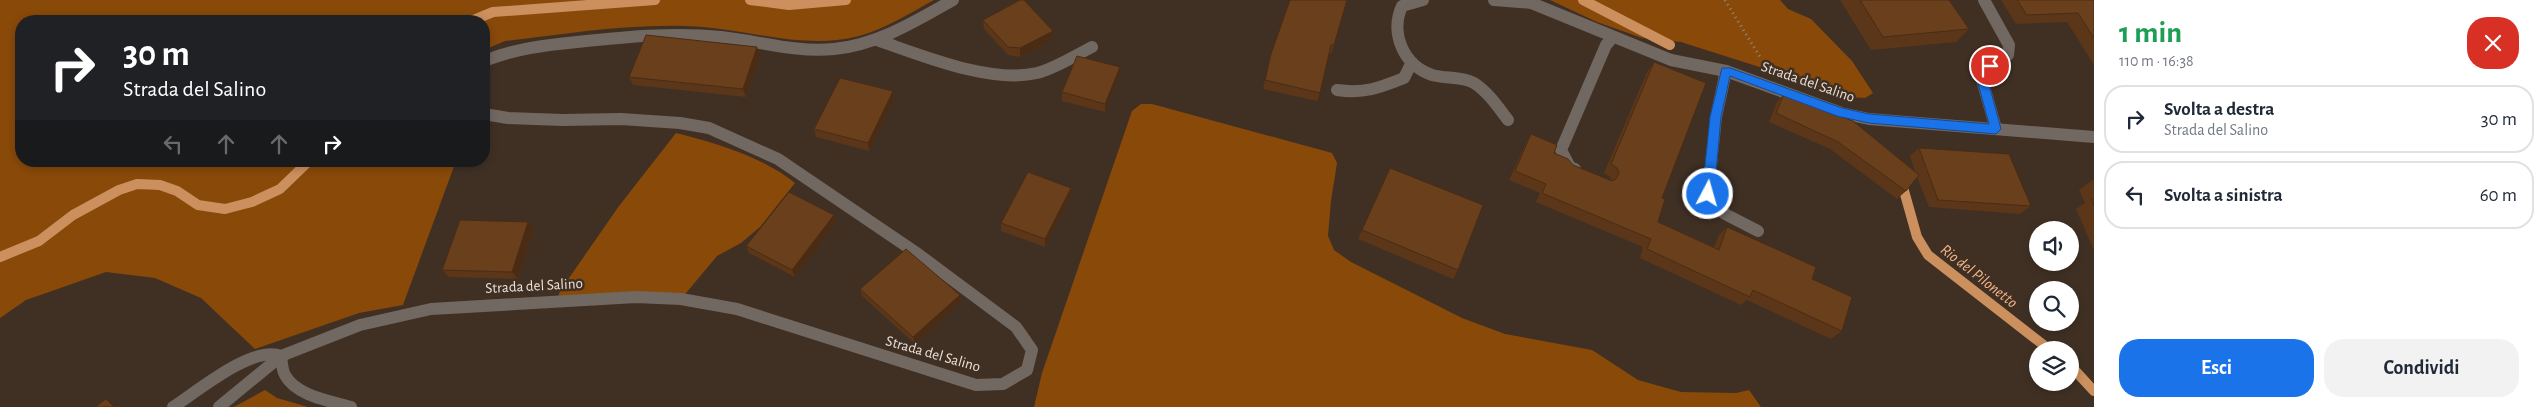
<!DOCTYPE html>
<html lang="it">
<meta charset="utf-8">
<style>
:root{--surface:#fff;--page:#f2f2f3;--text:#1f2937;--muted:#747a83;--line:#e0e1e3;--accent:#1a73e8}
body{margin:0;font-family:"Alegreya Sans",sans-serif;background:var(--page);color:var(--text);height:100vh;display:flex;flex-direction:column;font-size:19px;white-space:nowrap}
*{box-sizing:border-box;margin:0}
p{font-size:16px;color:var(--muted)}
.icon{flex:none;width:28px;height:28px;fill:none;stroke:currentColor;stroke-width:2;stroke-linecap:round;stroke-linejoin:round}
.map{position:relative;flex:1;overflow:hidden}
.panel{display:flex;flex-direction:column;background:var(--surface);width:450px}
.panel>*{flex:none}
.guide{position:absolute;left:15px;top:15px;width:475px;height:152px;border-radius:20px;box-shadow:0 2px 8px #0003;background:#202124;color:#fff;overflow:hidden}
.fabs{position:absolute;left:2029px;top:221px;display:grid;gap:10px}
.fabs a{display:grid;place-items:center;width:50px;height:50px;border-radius:50%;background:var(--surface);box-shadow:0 2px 8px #0003;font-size:25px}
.pin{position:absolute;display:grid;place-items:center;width:42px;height:42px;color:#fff;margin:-21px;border:2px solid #fff;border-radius:50%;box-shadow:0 1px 5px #0007}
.me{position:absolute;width:55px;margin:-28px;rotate:6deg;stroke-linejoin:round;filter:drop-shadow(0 0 4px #0008)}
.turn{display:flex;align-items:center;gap:18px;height:105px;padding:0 25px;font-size:22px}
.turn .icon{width:65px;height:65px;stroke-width:2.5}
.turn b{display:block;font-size:35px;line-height:42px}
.lanes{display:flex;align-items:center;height:48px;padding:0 25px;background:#0003;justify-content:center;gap:25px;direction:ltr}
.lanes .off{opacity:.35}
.round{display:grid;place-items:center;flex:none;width:52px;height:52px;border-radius:20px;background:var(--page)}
.summary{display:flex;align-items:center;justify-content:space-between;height:85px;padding:0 25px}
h1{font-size:30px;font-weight:700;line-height:38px;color:#1e9e55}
.primary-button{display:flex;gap:10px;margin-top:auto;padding:10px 25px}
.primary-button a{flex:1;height:58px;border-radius:20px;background:var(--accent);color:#fff;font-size:20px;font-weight:700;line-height:58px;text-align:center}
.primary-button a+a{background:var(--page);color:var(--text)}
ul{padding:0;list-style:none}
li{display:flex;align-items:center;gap:15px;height:68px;margin:0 10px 8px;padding:0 15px;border:2px solid var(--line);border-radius:20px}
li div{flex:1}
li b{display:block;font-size:19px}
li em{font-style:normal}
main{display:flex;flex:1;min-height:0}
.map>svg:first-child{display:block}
.green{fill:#894909}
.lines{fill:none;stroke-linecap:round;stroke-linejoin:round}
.stream{stroke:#cc905e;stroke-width:10}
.path{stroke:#94877d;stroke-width:3;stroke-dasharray:1 4;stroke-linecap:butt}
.service{stroke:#716862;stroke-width:12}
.minor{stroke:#716862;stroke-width:12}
.wall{fill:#5b3618}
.shaded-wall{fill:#4a2c14}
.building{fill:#6a3f1c;stroke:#4a2c14}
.route{fill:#1a73e8;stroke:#114b97}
.labels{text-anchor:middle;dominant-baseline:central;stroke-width:5;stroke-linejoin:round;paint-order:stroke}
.street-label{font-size:15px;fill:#ebe1d9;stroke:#403024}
.water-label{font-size:16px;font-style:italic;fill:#f7b889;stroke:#403024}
</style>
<main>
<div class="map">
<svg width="2094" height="407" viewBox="0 0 2094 407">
<rect width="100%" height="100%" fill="#403024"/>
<path class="green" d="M 0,0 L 934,0 C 910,13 885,29 859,36 C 803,51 742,27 686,26 C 625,24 565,34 505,41 L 484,50 L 484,21 L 21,21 L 21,161 L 456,161 L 403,305 L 359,313 L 255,349 L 201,298 L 155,278 L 106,272 L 26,300 L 0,318 Z
M 1550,0 L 1780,0 L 1788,9 L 1811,19 L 1852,61 L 1873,93 L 1865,98 L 1834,96 L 1785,75 L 1681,42 L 1642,38 L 1597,22 Z
M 1141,104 L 1152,104 L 1332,153 L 1337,163 L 1331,201 L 1328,236 L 1334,250 L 1351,262 L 1462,318 L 1505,334 L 1592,350 L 1638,380 L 1681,392 L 1736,393 L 1749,390 L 1761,407 L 1034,407 L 1042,373 L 1132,111 Z
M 676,133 C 716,143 763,157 795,183 L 760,227 L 741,243 L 717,256 L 681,299 L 557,300 L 560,291 L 619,206 Z
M 265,390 L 277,398 L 308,407 L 234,407 Z"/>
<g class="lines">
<path class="stream" d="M 750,0 L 789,5 L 846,0
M 1583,0 L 1670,45
M 471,21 L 493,12 L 655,0
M 1901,180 L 1917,237 L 1928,255 L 2050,350
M 0,257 L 39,241 L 73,215 L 119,190 L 137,184 L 160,185 L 177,191 L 198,205 L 225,209 L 252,202 L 280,189 L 309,161
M 2070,365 L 2094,391"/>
<path class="path" d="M 1725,0 L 1760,57"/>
<path class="service" d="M 1423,0 L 1402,6 C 1390,33 1403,65 1432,75 C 1446,79 1461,76 1474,83 C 1488,92 1498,107 1508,120
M 1494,0 L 1533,3
M 1984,0 L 2009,45 L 2008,55 L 1990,66 L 1981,76 L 1996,129
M 877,40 C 921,55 990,84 1037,73 C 1056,68 1074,56 1092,47
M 1726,71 L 1716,117 L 1708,194 L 1725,214 L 1758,231
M 1337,90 C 1364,94 1379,88 1404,78 L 1412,62
M 1575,169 L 1570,167 L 1561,150 L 1606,45 L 1613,37
M 173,407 C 198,391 252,345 281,356 C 282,362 282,370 285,375 C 296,396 331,401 351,407"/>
<path class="minor" d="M 1524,0 L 1671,60 L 1726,71 L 1841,113 L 1869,119 L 2094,137
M 484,61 C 514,49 545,45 577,42 C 625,37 673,32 721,37 C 759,41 796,53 834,49 C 877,45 916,21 953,0
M 219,407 L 281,356 L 360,325 L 431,309 L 636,297 L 681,299 L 737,309 L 976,385 L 1003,384 L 1027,370 L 1032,350 L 1016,327 L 918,254 L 778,159 L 709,128 L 680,123 L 621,119 L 562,120 L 508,118 L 484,114"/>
</g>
<path class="wall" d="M 1290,0 L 1334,45 L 1331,54 L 1329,53 L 1320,93 L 1317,101 L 1263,89 L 1271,54 Z
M 1840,0 L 1949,0 L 1969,29 L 1956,42 L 1871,50 Z
M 2001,0 L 2094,0 L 2094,65 L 2067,22 L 2016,24 Z
M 983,20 L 1053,39 L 1020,57 L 1008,55 L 984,29 Z
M 760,55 L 746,97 L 633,85 L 629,77 Z
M 1654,62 L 1662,198 L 1658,222 L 1714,247 L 1719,235 L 1727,227 L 1812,279 L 1842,331 L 1831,339 L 1747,300 L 1741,305 L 1640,258 L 1643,247 L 1536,202 L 1540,193 L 1509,180 L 1526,143 L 1531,134 L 1554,153 L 1573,165 L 1612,181 L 1610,177 L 1604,173 L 1647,72 Z
M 1120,67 L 1119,75 L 1105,112 L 1062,101 L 1062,92 Z
M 893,91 L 894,99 L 869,151 L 816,137 L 814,129 Z
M 1784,94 L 1915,171 L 1910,156 L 1919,148 L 2031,206 L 2020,214 L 1929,207 L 1917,177 L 1906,191 L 1897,199 L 1830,149 L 1769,122 L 1777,102 Z
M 1390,168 L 1458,270 L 1453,279 L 1358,239 Z
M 2094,179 L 2094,250 L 2076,209 L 2085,203 L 2079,190 Z
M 1071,195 L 1045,247 L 1001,231 L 1001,223 Z
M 834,215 L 837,222 L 795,277 L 749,253 L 746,246 Z
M 528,222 L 534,229 L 518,279 L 449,277 L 442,270 Z
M 860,289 L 960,295 L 961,302 L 915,344 L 862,296 Z"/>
<path class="shaded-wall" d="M 1053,31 L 1053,39 L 1020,57 L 1020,48 Z
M 757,47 L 760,55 L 746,97 L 743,89 Z
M 1120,67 L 1119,75 L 1105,112 L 1105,104 Z
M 893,91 L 894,99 L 869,151 L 868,143 Z
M 1071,188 L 1071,195 L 1045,247 L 1045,239 Z
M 834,215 L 837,222 L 795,277 L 792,270 Z
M 528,222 L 534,229 L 518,279 L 512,272 Z
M 960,295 L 961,302 L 915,344 L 913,337 Z
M 106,399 L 117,405 L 119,407 L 114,407 Z"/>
<path class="building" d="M 1020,0 L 1024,0 L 1053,31 L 1020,48 L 1008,47 L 983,20 Z
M 1290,0 L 1347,0 L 1334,45 L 1331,45 L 1320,93 L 1265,80 L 1271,54 Z
M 1860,0 L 1949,0 L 1969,29 L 1883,37 Z
M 2017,0 L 2094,0 L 2094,38 L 2078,13 L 2027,15 Z
M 646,35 L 757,47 L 743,89 L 629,77 Z
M 1077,56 L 1120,67 L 1105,104 L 1062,92 Z
M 1654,62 L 1706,83 L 1662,198 L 1665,199 L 1658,222 L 1719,250 L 1727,227 L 1816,267 L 1812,279 L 1852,297 L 1842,331 L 1753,290 L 1750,297 L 1647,249 L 1651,239 L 1542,193 L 1546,184 L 1515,171 L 1531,134 L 1557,145 L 1554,153 L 1568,159 L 1573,165 L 1612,181 L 1616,179 L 1619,173 L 1617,168 L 1611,164 Z
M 840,78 L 893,91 L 868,143 L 814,129 Z
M 1784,94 L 1853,121 L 1919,175 L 1906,191 L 1838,142 L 1776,113 Z
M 1919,148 L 2009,154 L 2031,206 L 1938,200 Z
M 1390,168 L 1483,205 L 1458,270 L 1362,230 Z
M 1028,172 L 1071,188 L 1045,239 L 1001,223 Z
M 789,192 L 834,215 L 792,270 L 746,246 Z
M 2091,199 L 2094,199 L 2094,205 Z
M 460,220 L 528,222 L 512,272 L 442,270 Z
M 906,249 L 960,295 L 913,337 L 860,289 Z
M 106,399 L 114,407 L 95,407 Z"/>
<path class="route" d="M 1990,62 L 1995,66 L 1987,77 L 2001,129 L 1996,134 L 1869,123 L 1837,116 L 1730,76 L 1721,117 L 1714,194 L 1708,199 L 1702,194 L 1710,117 L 1722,68 L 1730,68 L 1842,108 L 1869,114 L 1989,124 L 1976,76 L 1986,63 Z"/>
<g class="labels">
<g class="street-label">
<text transform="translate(1808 82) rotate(19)">Strada del Salino</text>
<text transform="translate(534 286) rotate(-3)">Strada del Salino</text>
<text transform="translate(933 354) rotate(16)">Strada del Salino</text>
</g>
<g class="water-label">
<text transform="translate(1979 276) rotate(38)">Rio del Pilonetto</text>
</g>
</g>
</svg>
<div class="fabs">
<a><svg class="icon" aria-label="sound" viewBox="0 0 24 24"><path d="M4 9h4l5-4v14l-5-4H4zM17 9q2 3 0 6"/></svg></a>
<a><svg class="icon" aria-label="search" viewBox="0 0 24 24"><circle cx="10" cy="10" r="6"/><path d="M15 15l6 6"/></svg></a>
<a><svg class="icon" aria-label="layers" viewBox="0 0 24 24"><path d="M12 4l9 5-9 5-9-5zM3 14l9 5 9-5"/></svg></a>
</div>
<div class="pin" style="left:1990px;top:66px;background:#d93025"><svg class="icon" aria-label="arrive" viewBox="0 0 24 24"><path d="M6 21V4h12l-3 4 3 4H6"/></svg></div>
<svg class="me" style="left:1708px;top:194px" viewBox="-20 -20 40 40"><circle r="17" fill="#1a73e8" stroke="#fff" stroke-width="3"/><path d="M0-11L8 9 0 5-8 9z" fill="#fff"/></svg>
<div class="guide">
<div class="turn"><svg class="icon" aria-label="right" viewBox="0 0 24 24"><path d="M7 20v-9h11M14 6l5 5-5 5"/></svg><div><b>30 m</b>Strada del Salino</div></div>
<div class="lanes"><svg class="icon off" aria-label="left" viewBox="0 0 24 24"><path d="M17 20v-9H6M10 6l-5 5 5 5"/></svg><svg class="icon off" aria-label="ahead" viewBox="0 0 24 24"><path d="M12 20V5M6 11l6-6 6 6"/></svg><svg class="icon off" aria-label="ahead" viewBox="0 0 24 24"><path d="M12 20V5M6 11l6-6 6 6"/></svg><svg class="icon" aria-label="right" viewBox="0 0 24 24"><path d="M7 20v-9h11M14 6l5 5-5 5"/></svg></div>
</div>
</div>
<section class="panel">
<div class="summary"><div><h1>1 min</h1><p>110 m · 16:38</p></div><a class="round" style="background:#d93025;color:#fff"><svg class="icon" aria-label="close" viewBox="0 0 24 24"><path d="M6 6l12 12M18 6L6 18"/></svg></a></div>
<ul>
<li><svg class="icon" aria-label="right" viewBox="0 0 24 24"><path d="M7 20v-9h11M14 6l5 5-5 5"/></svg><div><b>Svolta a destra</b><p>Strada del Salino</p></div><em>30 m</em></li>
<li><svg class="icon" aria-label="left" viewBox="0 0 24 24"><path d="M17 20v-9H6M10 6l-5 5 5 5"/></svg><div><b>Svolta a sinistra</b></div><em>60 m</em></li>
</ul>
<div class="primary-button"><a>Esci</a><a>Condividi</a></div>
</section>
</main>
